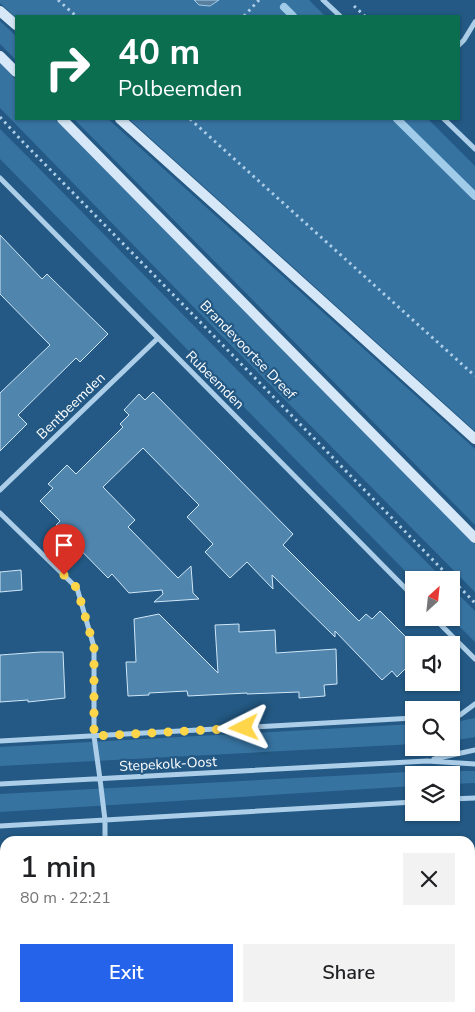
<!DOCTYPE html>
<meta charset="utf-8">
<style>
:root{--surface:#fff;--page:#f2f2f2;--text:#202124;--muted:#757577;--accent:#2563eb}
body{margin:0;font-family:"Nunito Sans",sans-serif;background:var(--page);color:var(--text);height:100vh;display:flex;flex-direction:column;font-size:19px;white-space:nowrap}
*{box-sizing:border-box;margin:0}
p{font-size:16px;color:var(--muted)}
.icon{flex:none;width:28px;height:28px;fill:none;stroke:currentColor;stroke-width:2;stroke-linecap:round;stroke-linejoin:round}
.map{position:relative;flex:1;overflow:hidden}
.sheet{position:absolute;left:0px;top:836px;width:475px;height:176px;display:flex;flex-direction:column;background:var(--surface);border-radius:15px 15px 0 0;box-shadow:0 1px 4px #0004}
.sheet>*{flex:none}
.hud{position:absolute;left:15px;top:15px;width:445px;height:105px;border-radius:0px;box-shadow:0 1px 4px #0004;background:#0b6e4f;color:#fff;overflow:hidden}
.needle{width:32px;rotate:27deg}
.controls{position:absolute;left:405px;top:571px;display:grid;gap:10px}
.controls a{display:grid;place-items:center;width:55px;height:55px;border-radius:0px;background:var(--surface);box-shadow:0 1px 4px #0004;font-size:25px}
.pin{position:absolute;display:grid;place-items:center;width:42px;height:42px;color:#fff;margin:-51px -21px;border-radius:50% 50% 50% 0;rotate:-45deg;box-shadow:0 0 5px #0007}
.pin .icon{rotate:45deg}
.me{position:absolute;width:55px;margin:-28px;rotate:267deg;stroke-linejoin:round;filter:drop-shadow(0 0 4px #0008)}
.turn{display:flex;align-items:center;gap:18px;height:105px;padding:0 20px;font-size:22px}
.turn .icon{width:65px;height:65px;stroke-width:2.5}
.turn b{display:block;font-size:35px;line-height:42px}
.round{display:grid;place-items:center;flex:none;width:52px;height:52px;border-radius:0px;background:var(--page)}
.overview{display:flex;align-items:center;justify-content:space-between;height:85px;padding:0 20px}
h1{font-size:30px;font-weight:600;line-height:38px}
.action{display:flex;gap:10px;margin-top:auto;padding:10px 20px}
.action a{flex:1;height:58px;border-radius:0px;background:var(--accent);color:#fff;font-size:20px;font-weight:600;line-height:58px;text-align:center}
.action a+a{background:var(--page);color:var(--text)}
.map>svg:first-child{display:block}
.green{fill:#3773a1}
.water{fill:#587f9d;stroke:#a0cbe9}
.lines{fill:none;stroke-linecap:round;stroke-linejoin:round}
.stream{stroke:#a0cbe9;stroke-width:8}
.building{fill:#5085ae;stroke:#d0e6f6}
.path{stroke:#accee8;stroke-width:3;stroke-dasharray:2.5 4;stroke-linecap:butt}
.minor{stroke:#accee8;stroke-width:5}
.secondary{stroke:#d6e8f7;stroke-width:10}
.route{stroke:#ffd54a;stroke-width:9;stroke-dasharray:0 16.2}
.labels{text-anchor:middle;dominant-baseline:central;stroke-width:4.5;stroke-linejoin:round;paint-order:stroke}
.street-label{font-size:14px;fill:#fff;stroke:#235984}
</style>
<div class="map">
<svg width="475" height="1012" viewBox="0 0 475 1012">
<rect width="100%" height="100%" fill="#235984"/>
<path class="green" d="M 0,0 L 194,0 L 199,5 L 210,6 L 219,0 L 309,0 L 325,16 L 16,16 L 16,18 L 0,3 Z
M 0,21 L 16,36 L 16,60 L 0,44 Z
M 0,63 L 16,80 L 16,119 L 55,119 L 475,544 L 475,592 L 216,330 L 0,108 Z
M 74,119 L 108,119 L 475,449 L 475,525 Z
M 129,119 L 428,119 L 475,166 L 475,431 Z
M 0,129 L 21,150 L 444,580 L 414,580 L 0,159 Z
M 451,587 L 475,611 L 475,642 L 451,618 Z
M 475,718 L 475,737 L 451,741 L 451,722 L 460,721 Z
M 414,724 L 414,744 L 0,766 L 0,747 Z
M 427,771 L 475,771 L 475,783 L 451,784 L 451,775 L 414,775 L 414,786 L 0,812 L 0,794 Z"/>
<path class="water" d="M 194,0 L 219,0 L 210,6 L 199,5 Z"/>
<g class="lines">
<path class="stream" d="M 284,7 L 293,16
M 397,119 L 475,196"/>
</g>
<path class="building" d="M 0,235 L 42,279 L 47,274 L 108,334 L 80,362 L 76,358 L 18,415 L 27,424 L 0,451 L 0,393 L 50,345 L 0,294 Z
M 153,392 L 293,534 L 283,545 L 359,621 L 366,614 L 372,619 L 380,611 L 414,645 L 414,660 L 397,677 L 392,671 L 382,680 L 335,631 L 335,637 L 272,575 L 273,589 L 247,562 L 230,578 L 205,552 L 213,544 L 187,517 L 199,505 L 143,448 L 103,487 L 135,520 L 128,527 L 178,578 L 191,566 L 193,593 L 199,599 L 154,602 L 163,594 L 162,590 L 129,593 L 112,574 L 108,578 L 56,525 L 60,521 L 40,501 L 53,488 L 48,484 L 67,465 L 76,474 L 123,427 L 120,424 L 129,415 L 124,410 L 139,394 L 145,400 Z
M 21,570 L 22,590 L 0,592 L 0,572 Z
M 159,614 L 218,673 L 215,625 L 239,624 L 239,632 L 275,630 L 276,653 L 336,649 L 337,684 L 324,685 L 325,696 L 299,698 L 299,692 L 247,694 L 247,693 L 188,696 L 187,691 L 149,693 L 149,695 L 128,696 L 126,662 L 136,662 L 134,619 Z
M 41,652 L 63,652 L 65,698 L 28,702 L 28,700 L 0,702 L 0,655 Z"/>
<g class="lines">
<path class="path" d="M 58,0 L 76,16
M 354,6 L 365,16
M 244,16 L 259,0
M 0,117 L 22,141 L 209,331 L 475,603
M 190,119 L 475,376"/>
<path class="minor" d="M 323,0 L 340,16
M 459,45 L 464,40 L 475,22
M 444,119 L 475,149
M 0,178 L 414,597
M 0,490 L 158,338
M 0,513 L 77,588 L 94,647 L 94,736 L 100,779 L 105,820 L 105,841
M 434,618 L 475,659
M 451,716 L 460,715 L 475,704
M 0,741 L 414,718
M 434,759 L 475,750
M 0,784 L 427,761 L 475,764
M 451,799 L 475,798
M 0,826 L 105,820 L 414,802
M 50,1012 L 52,1008"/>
<path class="secondary" d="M 0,11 L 16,25
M 0,56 L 16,72
M 62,119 L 475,538
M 120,119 L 475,439"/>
</g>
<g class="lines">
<path class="route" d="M 64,575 L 77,588 L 94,647 L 94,736 L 244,728"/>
</g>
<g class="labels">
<g class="street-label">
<text transform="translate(248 350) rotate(46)">Brandevoortse Dreef</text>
<text transform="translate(215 380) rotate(45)">Rubeemden</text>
<text transform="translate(71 406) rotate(-44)">Bentbeemden</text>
<text transform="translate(168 764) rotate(-3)">Stepekolk-Oost</text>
</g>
</g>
</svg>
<div class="controls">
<a><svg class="needle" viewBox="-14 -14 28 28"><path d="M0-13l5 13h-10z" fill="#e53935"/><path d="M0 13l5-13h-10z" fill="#757577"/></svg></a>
<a><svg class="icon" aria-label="sound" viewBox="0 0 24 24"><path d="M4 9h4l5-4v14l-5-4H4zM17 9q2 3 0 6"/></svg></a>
<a><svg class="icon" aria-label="search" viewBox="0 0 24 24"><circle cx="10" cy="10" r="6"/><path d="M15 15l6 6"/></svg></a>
<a><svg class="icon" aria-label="layers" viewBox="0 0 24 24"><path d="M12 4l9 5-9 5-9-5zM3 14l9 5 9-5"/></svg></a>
</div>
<div class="pin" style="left:64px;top:575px;background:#d93025"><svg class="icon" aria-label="arrive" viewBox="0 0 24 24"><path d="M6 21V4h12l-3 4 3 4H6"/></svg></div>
<svg class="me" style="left:244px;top:728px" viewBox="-20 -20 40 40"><path d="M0-17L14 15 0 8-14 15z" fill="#ffd54a" stroke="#fff" stroke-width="4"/></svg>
<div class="hud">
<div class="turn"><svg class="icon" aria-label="right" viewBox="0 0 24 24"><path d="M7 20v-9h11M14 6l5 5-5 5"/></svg><div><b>40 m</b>Polbeemden</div></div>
</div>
<section class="sheet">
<div class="overview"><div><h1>1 min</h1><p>80 m · 22:21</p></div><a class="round"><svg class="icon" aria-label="close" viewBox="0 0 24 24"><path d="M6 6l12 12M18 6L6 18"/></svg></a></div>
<div class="action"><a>Exit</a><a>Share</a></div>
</section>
</div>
